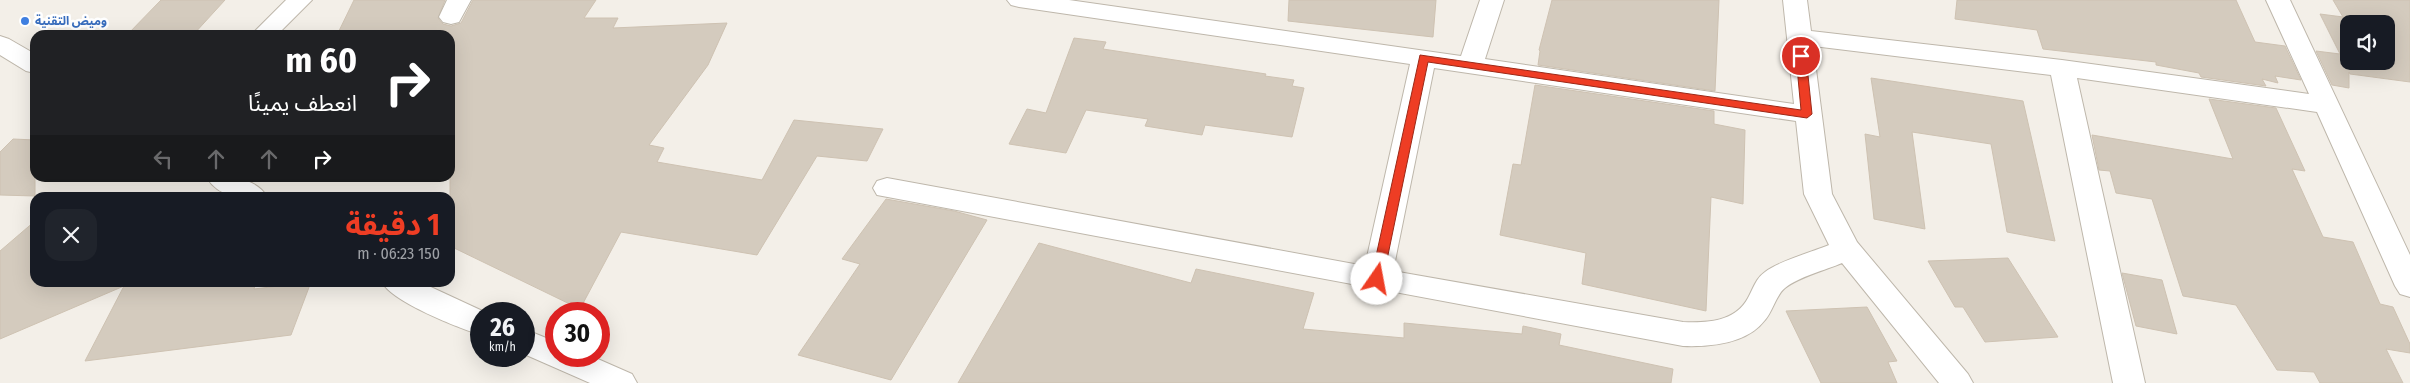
<!DOCTYPE html>
<html lang="ar">
<meta charset="utf-8">
<style>
:root{--surface:#171b24;--page:#20242c;--text:#f1f3f6;--muted:#9ea1a6;--accent:#ee3d24}
body{margin:0;font-family:"Fira Sans Condensed","Noto Sans Arabic",sans-serif;background:var(--page);color:var(--text);direction:rtl;height:100vh;display:flex;flex-direction:column;font-size:19px;white-space:nowrap}
*{box-sizing:border-box;margin:0}
p{font-size:16px;color:var(--muted)}
.icon{flex:none;width:28px;height:28px;fill:none;stroke:currentColor;stroke-width:2;stroke-linecap:round;stroke-linejoin:round}
.map{position:relative;flex:1;overflow:hidden;direction:ltr}
.sheet{position:absolute;left:30px;top:192px;width:425px;height:95px;display:flex;flex-direction:column;background:var(--surface);border-radius:15px;box-shadow:0 5px 20px #0002;direction:rtl}
.sheet>*{flex:none}
.guide{position:absolute;left:30px;top:30px;width:425px;height:152px;border-radius:15px;box-shadow:0 5px 20px #0002;direction:rtl;background:#202124;color:#fff;overflow:hidden}
.controls{position:absolute;left:2340px;top:15px;display:grid;gap:10px}
.controls a{display:grid;place-items:center;width:55px;height:55px;border-radius:10px;background:var(--surface);box-shadow:0 5px 20px #0002;font-size:25px}
.speed{position:absolute;left:470px;top:302px;display:flex;gap:10px;font-size:25px;font-weight:700;text-align:center}
.speed>*{display:grid;place-content:center;width:65px;height:65px;border-radius:50%;background:var(--surface);box-shadow:0 5px 20px #0002;line-height:1}
.speed small{font-size:12px;font-weight:400}
.speed .limit{border:8px solid #d22;background:#fff;color:#111}
.pin{position:absolute;display:grid;place-items:center;width:42px;height:42px;color:#fff;margin:-21px;border:2px solid #fff;border-radius:50%;box-shadow:0 1px 5px #0007}
.me{position:absolute;width:55px;margin:-28px;rotate:12deg;stroke-linejoin:round;filter:drop-shadow(0 0 4px #0008)}
.turn{display:flex;align-items:center;gap:18px;height:105px;padding:0 15px;font-size:22px}
.turn .icon{width:65px;height:65px;stroke-width:2.5}
.turn b{display:block;font-size:35px;line-height:42px}
.lanes{display:flex;align-items:center;height:48px;padding:0 15px;background:#0003;justify-content:center;gap:25px;direction:ltr}
.lanes .off{opacity:.35}
.round{display:grid;place-items:center;flex:none;width:52px;height:52px;border-radius:15px;background:var(--page)}
.headline{display:flex;align-items:center;justify-content:space-between;height:85px;padding:0 15px}
h1{font-size:30px;font-weight:700;line-height:38px;color:var(--accent)}
.map>svg:first-child{display:block}
.building{fill:#d4cbbe;stroke:#cec2b2;fill-rule:evenodd}
.lines{fill:none;stroke-linecap:round;stroke-linejoin:round}
.minor-casing{stroke:#beb7ab;stroke-width:2}
.minor{fill:#fff;fill-rule:evenodd}
.route{fill:#ee3d24;stroke:#9b2817}
.shop-dot{fill:#3f7fe0;stroke:#fff;stroke-width:2}
.labels{text-anchor:middle;dominant-baseline:central;stroke-width:5;stroke-linejoin:round;paint-order:stroke}
.shop-label{font-size:12px;font-weight:bold;fill:#366cbe;stroke:#fff;text-anchor:start}
</style>
<div class="map">
<svg width="2410" height="383" viewBox="0 0 2410 383">
<rect width="100%" height="100%" fill="#f3efe8"/>
<path class="building" d="M 161,0 L 225,0 L 193,35 L 127,35 Z
M 354,0 L 445,0 L 438,18 L 443,24 L 451,26 L 461,23 L 473,0 L 596,0 L 584,18 L 618,18 L 613,28 L 727,23 L 708,65 L 649,145 L 664,148 L 657,162 L 762,180 L 794,120 L 883,129 L 867,161 L 817,156 L 757,255 L 621,232 L 580,309 L 450,246 L 450,35 L 337,35 Z
M 1289,0 L 1436,0 L 1433,37 L 1288,21 Z
M 1552,0 L 1719,0 L 1715,91 L 1538,65 L 1540,51 L 1539,50 Z
M 1957,0 L 2236,0 L 2255,42 L 2285,46 L 2301,80 L 2275,76 L 2278,83 L 2262,79 L 2266,86 L 2201,77 L 2199,73 L 2156,65 L 2156,62 L 2043,49 L 2037,30 L 1955,19 Z
M 2333,0 L 2410,0 L 2410,82 L 2350,74 L 2349,72 L 2349,88 L 2332,85 L 2316,51 L 2340,54 L 2320,14 L 2343,17 ZM 2349,24 L 2386,24 L 2386,61 L 2349,61 Z
M 1074,38 L 1106,42 L 1103,49 L 1266,74 L 1265,76 L 1294,80 L 1292,86 L 1304,88 L 1292,137 L 1205,125 L 1202,135 L 1145,126 L 1148,119 L 1086,110 L 1066,153 L 1009,144 L 1027,109 L 1046,113 Z
M 1871,78 L 2023,101 L 2055,241 L 2007,232 L 1991,144 L 1912,132 L 1925,229 L 1874,219 L 1865,134 L 1880,137 Z
M 1535,85 L 1714,111 L 1714,124 L 1745,130 L 1743,204 L 1711,197 L 1706,311 L 1582,284 L 1586,253 L 1500,235 L 1513,164 L 1521,165 Z
M 2209,99 L 2276,108 L 2305,171 L 2292,169 L 2323,237 L 2353,242 L 2380,304 L 2393,307 L 2410,344 L 2410,353 L 2386,349 L 2403,383 L 2320,383 L 2314,372 L 2277,370 L 2236,305 L 2183,296 L 2152,199 L 2116,193 L 2110,171 L 2099,170 L 2092,135 L 2233,159 Z
M 13,139 L 35,140 L 35,196 L 0,195 L 0,152 Z
M 886,199 L 954,211 L 987,220 L 891,380 L 798,355 L 860,264 L 842,259 Z
M 35,221 L 35,282 L 256,282 L 254,289 L 311,282 L 291,335 L 85,361 L 124,286 L 0,339 L 0,251 Z
M 1039,243 L 1191,283 L 1196,269 L 1314,293 L 1303,329 L 1404,338 L 1404,323 L 1522,334 L 1523,326 L 1561,334 L 1559,345 L 1673,369 L 1671,383 L 958,383 Z
M 2008,258 L 2058,337 L 1985,342 L 1963,307 L 1955,307 L 1928,261 Z
M 2122,273 L 2162,280 L 2177,334 L 2136,326 Z
M 1867,307 L 1897,361 L 1888,362 L 1897,383 L 1821,383 L 1786,311 Z"/>
<g class="lines">
<g class="minor-casing">
<path id="minor" d="M 286,0 L 312,0 L 277,35 L 251,35 Z
M 447,0 L 471,0 L 459,22 L 451,24 L 443,22 L 439,17 Z
M 1007,0 L 1069,0 L 1461,56 L 1480,0 L 1504,0 L 1485,59 L 1794,104 L 1783,0 L 1807,0 L 1811,31 L 2062,60 L 2309,94 L 2266,0 L 2290,0 L 2410,255 L 2410,297 L 2400,294 L 2395,286 L 2317,112 L 2077,78 L 2145,383 L 2113,383 L 2051,75 L 1813,46 L 1832,194 L 1857,242 L 1968,374 L 1973,383 L 1939,383 L 1842,263 C 1826,270 1798,277 1785,288 C 1776,295 1773,311 1765,320 C 1747,344 1710,347 1683,346 L 877,195 L 873,188 L 877,181 L 887,178 L 1365,266 L 1410,64 L 1019,7 L 1011,5 ZM 1434,68 L 1796,121 L 1804,194 L 1829,245 C 1812,252 1779,261 1765,272 C 1756,278 1753,289 1748,298 C 1735,322 1707,323 1683,322 L 1393,271 Z
M 0,36 L 9,39 L 35,54 L 35,73 L 26,71 L 0,55 Z
M 207,178 C 228,175 256,177 268,198 C 245,198 221,200 207,178 Z
M 382,282 L 420,282 L 489,314 L 481,314 L 481,335 C 459,328 392,302 382,282 Z
M 524,329 L 556,342 L 556,356 L 591,356 L 632,374 L 637,383 L 590,383 L 524,354 Z"/>
</g>
<use href="#minor" class="minor"/>
</g>
<path class="route" d="M 1801,53 L 1806,56 L 1812,114 L 1807,118 L 1428,62 L 1383,279 L 1377,283 L 1371,279 L 1420,55 L 1801,110 L 1796,56 Z"/>
<circle class="shop-dot" cx="25" cy="21" r="5"/>
<g class="labels">
<g class="shop-label">
<text x="35" y="21">وميض التقنية</text>
</g>
</g>
</svg>
<div class="controls">
<a><svg class="icon" aria-label="sound" viewBox="0 0 24 24"><path d="M4 9h4l5-4v14l-5-4H4zM17 9q2 3 0 6"/></svg></a>
</div>
<div class="speed"><div>26<small>km/h</small></div><div class="limit">30</div></div>
<div class="pin" style="left:1801px;top:56px;background:#d93025"><svg class="icon" aria-label="arrive" viewBox="0 0 24 24"><path d="M6 21V4h12l-3 4 3 4H6"/></svg></div>
<svg class="me" style="left:1377px;top:279px" viewBox="-20 -20 40 40"><circle r="19" fill="#fff"/><path d="M0-13L10 11 0 6-10 11z" fill="#ee3d24"/></svg>
<div class="guide">
<div class="turn"><svg class="icon" aria-label="right" viewBox="0 0 24 24"><path d="M7 20v-9h11M14 6l5 5-5 5"/></svg><div><b>60 m</b>انعطف يمينًا</div></div>
<div class="lanes"><svg class="icon off" aria-label="left" viewBox="0 0 24 24"><path d="M17 20v-9H6M10 6l-5 5 5 5"/></svg><svg class="icon off" aria-label="ahead" viewBox="0 0 24 24"><path d="M12 20V5M6 11l6-6 6 6"/></svg><svg class="icon off" aria-label="ahead" viewBox="0 0 24 24"><path d="M12 20V5M6 11l6-6 6 6"/></svg><svg class="icon" aria-label="right" viewBox="0 0 24 24"><path d="M7 20v-9h11M14 6l5 5-5 5"/></svg></div>
</div>
<section class="sheet">
<div class="headline"><div><h1>1 دقيقة</h1><p>150 m · 06:23</p></div><a class="round"><svg class="icon" aria-label="close" viewBox="0 0 24 24"><path d="M6 6l12 12M18 6L6 18"/></svg></a></div>
</section>
</div>
